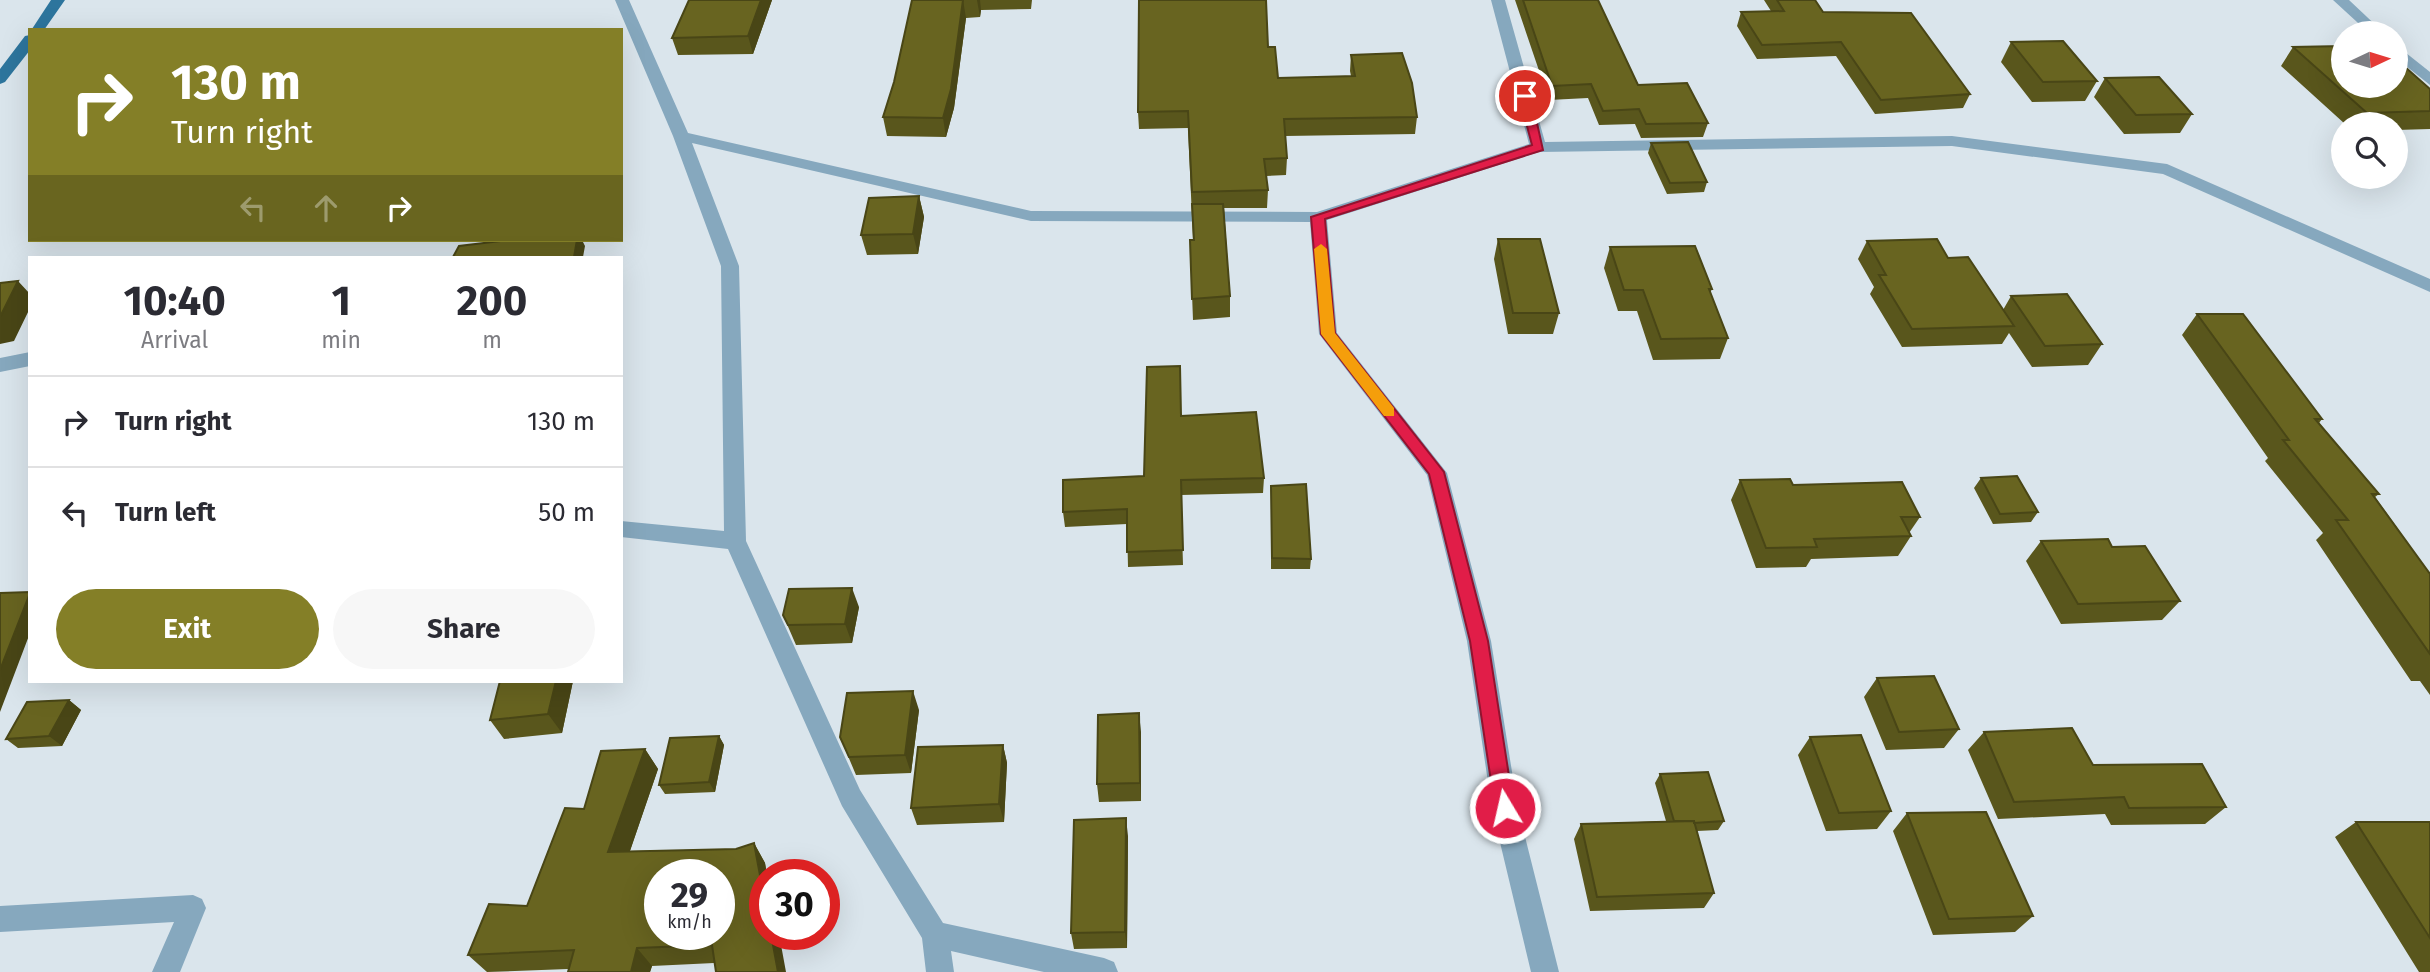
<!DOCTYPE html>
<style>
:root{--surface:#fff;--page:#f7f7f7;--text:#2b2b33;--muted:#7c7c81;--line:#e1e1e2;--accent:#847f27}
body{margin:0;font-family:"Fira Sans",sans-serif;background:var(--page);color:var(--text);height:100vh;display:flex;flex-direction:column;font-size:26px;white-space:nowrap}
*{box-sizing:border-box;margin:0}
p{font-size:23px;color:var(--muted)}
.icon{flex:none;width:38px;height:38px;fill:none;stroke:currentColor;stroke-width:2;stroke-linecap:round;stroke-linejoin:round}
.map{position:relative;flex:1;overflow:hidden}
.sheet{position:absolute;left:28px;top:256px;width:595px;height:427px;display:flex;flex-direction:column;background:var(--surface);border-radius:0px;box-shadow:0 7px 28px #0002}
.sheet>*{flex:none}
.banner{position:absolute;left:28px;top:28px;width:595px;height:214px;border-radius:0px;box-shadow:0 7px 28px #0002;background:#847f27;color:#fff;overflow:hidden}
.needle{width:46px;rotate:86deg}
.tools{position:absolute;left:2331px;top:21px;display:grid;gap:14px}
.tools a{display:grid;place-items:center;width:77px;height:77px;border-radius:50%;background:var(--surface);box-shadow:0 7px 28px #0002;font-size:35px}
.speed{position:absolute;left:644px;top:859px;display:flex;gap:14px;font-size:35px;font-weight:700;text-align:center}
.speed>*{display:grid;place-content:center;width:91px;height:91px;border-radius:50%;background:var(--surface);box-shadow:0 7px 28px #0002;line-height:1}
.speed small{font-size:18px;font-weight:400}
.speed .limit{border:10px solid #d22;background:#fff;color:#111}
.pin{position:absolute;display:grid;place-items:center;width:60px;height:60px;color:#fff;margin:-30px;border:4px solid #fff;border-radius:50%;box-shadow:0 2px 7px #0007}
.me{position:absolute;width:77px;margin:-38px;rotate:351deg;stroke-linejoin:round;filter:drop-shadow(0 0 5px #0008)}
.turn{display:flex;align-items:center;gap:24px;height:147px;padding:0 28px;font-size:32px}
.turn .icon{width:91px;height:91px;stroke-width:2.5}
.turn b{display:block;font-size:49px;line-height:60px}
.lanes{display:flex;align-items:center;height:66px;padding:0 28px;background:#0003;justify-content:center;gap:35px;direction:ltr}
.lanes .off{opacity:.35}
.eta{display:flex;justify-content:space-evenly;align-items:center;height:119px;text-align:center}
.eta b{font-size:42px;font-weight:700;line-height:49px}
.action{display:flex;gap:14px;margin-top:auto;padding:14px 28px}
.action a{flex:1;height:80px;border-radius:42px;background:var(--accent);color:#fff;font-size:28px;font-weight:700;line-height:80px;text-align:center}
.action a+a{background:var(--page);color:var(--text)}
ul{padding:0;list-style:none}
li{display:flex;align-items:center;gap:21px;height:91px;padding:0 28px;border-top:2px solid var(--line)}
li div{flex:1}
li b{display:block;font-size:26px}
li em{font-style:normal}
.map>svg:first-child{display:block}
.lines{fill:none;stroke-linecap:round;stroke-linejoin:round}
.street{fill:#86a8be;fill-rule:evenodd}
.primary{fill:#2d759d;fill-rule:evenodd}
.wall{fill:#59561c}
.shaded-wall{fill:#494616}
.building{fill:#686420;stroke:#494616;stroke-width:2;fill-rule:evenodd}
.route{fill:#e11d48;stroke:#92132f;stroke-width:2}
.slow{fill:#f59e0b}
</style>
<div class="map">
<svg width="2430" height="972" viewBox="0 0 2430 972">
<rect width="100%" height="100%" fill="#dae5ec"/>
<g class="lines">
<path class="street" d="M 615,0 L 629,0 L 688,133 L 1031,211 L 1317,212 L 1529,144 L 1491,0 L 1505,0 L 1545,142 L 1952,136 L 2167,164 L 2430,279 L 2430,292 L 2163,174 L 1952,146 L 1539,152 L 1327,220 L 1337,333 L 1447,473 L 1491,641 L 1518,809 L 1559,972 L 1531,972 L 1492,809 L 1467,641 L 1427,475 L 1319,334 L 1310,222 L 1031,221 L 692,143 L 739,266 L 746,541 L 860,790 L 943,923 L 1104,958 L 1114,962 L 1118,972 L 1044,972 L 951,951 L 954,972 L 926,972 L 922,938 L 842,806 L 728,549 L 621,537 L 621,521 L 724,531 L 721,266 L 673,136 Z
M 2333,0 L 2349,0 L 2384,33 L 2369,33 Z
M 2396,45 L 2430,72 L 2430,85 L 2396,58 Z
M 30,352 L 30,366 L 0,372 L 0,358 Z
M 193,895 L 202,899 L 206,908 L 180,972 L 152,972 L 174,922 L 0,932 L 0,906 Z"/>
<path class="primary" d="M 51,0 L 65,0 L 44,30 L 30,32 Z
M 30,35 L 30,50 L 5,82 L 0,84 L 0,69 L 25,36 Z"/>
</g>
<path class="wall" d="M 689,0 L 772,0 L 753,54 L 678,55 L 672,38 Z
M 912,0 L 1032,0 L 1031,9 L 981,10 L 980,17 L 966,18 L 954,108 L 946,137 L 887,136 L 883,117 L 894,82 Z
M 1515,0 L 1598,0 L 1638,85 L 1708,123 L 1703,137 L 1641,138 L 1635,124 L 1599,125 L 1588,98 L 1549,100 Z
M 1764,0 L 1815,0 L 1823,12 L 1970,94 L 1963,108 L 1875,114 L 1836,56 L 1757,59 L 1737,26 L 1741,12 L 1771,11 Z
M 2011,42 L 2097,81 L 2085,101 L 2032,102 L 2001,62 Z
M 1268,47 L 1278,78 L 1351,76 L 1350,71 L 1351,55 L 1417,117 L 1415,134 L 1285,136 L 1287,158 L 1286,175 L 1266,176 L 1268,190 L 1267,208 L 1224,208 L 1230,296 L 1230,317 L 1193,320 L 1190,240 L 1193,240 L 1188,128 L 1139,129 L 1138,112 Z
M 2293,47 L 2430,89 L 2430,129 L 2396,130 L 2396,124 L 2345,124 L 2281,66 Z
M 2105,78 L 2192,114 L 2180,133 L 2124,134 L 2094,97 Z
M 1651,143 L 1707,182 L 1704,192 L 1667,194 L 1648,153 Z
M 919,196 L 924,217 L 918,254 L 867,255 L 861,235 Z
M 1498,239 L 1559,313 L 1553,334 L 1508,334 L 1494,259 Z
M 1867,241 L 1948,258 L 2003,310 L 2011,296 L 2102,344 L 2088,365 L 2032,367 L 2009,333 L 2002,344 L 1902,347 L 1870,294 L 1874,287 L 1858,259 Z
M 1610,247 L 1712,289 L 1710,293 L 1728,338 L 1720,359 L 1653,360 L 1637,311 L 1618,311 L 1604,268 Z
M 2197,314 L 2322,419 L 2319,423 L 2379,494 L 2375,497 L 2430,574 L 2430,695 L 2420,681 L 2411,681 L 2316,540 L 2323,533 L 2265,461 L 2268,458 L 2182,335 Z
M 1181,416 L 1264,478 L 1263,493 L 1181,495 L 1183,565 L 1128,567 L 1127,524 L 1065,527 L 1063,512 L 1144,476 Z
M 1981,478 L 2038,512 L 2031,522 L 1993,524 L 1974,488 Z
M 1740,480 L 1793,485 L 1920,517 L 1909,533 L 1911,536 L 1898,556 L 1811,559 L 1806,567 L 1756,568 L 1731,500 Z
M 1271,486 L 1311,559 L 1310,569 L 1271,569 Z
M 2041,541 L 2112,547 L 2180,601 L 2162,620 L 2061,624 L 2026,561 Z
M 859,607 L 852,643 L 796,645 L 783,615 Z
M 1877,678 L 1959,729 L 1944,748 L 1886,750 L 1864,697 Z
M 500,681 L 573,681 L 562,733 L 504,739 L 490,720 Z
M 69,700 L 81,710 L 62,746 L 18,748 L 6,739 Z
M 919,710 L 911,773 L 856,775 L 840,737 Z
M 1141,732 L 1141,801 L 1099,802 L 1097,784 Z
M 1984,732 L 2093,765 L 2226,807 L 2205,824 L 2111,825 L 2105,814 L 1998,819 L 1968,750 Z
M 719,736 L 724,745 L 715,792 L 665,794 L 659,785 Z
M 1810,737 L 1891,811 L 1877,829 L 1826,831 L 1798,755 Z
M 1003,745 L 1007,763 L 1004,822 L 917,825 L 911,808 Z
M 645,749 L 658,769 L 630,851 L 736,849 L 754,843 L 765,863 L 767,875 L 765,875 L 714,963 L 652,966 L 650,972 L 568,972 L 568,969 L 487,972 L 468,955 L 527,906 L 584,809 Z
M 1660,774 L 1724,821 L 1718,830 L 1697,831 L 1714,893 L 1704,908 L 1590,911 L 1574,839 L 1581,824 L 1666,821 L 1655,783 Z
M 1907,813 L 2033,916 L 2015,932 L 1933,935 L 1893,831 Z
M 2356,822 L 2430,822 L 2430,972 L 2419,972 L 2335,837 Z
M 1128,836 L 1127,948 L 1074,949 L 1071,933 Z"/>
<path class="shaded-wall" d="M 761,0 L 772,0 L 753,54 L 748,36 Z
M 963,0 L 966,18 L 954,108 L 946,137 L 943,118 Z
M 977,0 L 980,0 L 981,10 L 980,17 Z
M 919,196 L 924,217 L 918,254 L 913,234 Z
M 577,240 L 582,240 L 585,246 L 583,257 L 574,257 Z
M 18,281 L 30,294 L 30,308 L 14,341 L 0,344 L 0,317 Z
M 852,588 L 859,607 L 852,643 L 845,624 Z
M 30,593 L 30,633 L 0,712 L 0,670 Z
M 556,681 L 573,681 L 562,733 L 548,714 Z
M 913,691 L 919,710 L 911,773 L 905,755 Z
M 69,700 L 81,710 L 62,746 L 49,736 Z
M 1139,713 L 1141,732 L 1141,801 L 1140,783 Z
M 719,736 L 724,745 L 715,792 L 709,782 Z
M 1003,745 L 1007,763 L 1004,822 L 999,804 Z
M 645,749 L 658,769 L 623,871 L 608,852 Z
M 1126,818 L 1128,836 L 1127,948 L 1125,932 Z
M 754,843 L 765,863 L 767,875 L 765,875 L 765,902 Z
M 771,934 L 779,934 L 786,972 L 778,972 Z
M 637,948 L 652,966 L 650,972 L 631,972 Z"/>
<path class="building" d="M 689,0 L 761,0 L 748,36 L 672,38 Z
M 912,0 L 963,0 L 951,89 L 943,118 L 883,117 L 894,82 Z
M 1139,0 L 1266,0 L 1268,47 L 1275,47 L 1278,78 L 1355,76 L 1351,55 L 1402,53 L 1412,83 L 1417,117 L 1284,119 L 1287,158 L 1264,159 L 1268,190 L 1192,192 L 1188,111 L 1138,112 Z
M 1523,0 L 1598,0 L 1638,85 L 1687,83 L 1708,123 L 1646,124 L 1639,109 L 1603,111 L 1591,84 L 1552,86 Z
M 1777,0 L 1815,0 L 1823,12 L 1911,13 L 1970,94 L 1881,100 L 1841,42 L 1762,45 L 1741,12 L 1784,11 Z
M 2063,41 L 2097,81 L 2043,82 L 2011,42 Z
M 2343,46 L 2343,86 L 2396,86 L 2396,59 L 2430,89 L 2430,111 L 2367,113 L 2293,47 Z
M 2159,77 L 2192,114 L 2136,115 L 2105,78 Z
M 1688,142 L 1707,182 L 1670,183 L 1651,143 Z
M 919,196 L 913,234 L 861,235 L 869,198 Z
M 1192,204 L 1223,204 L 1230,296 L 1192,299 L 1190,240 L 1194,240 Z
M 1498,239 L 1540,239 L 1559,313 L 1513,313 Z
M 1937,239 L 1948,258 L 1968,257 L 2014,326 L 1912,329 L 1879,275 L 1886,275 L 1867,241 Z
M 509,240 L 577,240 L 574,257 L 453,257 L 459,246 Z
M 1695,246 L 1712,289 L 1709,289 L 1728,338 L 1661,339 L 1643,290 L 1624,290 L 1610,247 Z
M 18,281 L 0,317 L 0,283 Z
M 2067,294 L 2102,344 L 2045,346 L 2011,296 Z
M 2197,314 L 2243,314 L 2322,419 L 2315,419 L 2379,494 L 2372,494 L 2430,574 L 2430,654 L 2336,520 L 2348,520 L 2283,440 L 2289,440 Z
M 1180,366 L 1181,416 L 1256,412 L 1264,478 L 1181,480 L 1183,550 L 1127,552 L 1127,509 L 1063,512 L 1063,480 L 1144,476 L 1147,367 Z
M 2017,476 L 2038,512 L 2000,514 L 1981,478 Z
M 1790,479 L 1793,485 L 1902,482 L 1920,517 L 1901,517 L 1911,536 L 1814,539 L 1817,547 L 1766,548 L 1740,480 Z
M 1306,484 L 1311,559 L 1272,558 L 1271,486 Z
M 2108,539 L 2112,547 L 2145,546 L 2180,601 L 2078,604 L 2041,541 Z
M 852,588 L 845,624 L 788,625 L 783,615 L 789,589 Z
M 30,592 L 30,593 L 0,670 L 0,593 Z
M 1934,676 L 1959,729 L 1899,732 L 1877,678 Z
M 500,681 L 556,681 L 548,714 L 490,720 Z
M 913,691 L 905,755 L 849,757 L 840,737 L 847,693 Z
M 69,700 L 49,736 L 6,739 L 27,702 Z
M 1139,713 L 1140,783 L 1097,784 L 1098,715 Z
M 2072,728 L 2093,765 L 2202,764 L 2226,807 L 2129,808 L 2124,797 L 2014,802 L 1984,732 Z
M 1861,735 L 1891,811 L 1839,813 L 1810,737 Z
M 719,736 L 709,782 L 659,785 L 670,738 Z
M 1003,745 L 999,804 L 911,808 L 918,747 Z
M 645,749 L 608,852 L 736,849 L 754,843 L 765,902 L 765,934 L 771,934 L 778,972 L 716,972 L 712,945 L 637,948 L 631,972 L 568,972 L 574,950 L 468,955 L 489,904 L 527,906 L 565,808 L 584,809 L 601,751 ZM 660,875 L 719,875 L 719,934 L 660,934 Z
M 1708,772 L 1724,821 L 1694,823 L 1694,821 L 1674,821 L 1660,774 Z
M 1986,812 L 2033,916 L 1949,919 L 1907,813 Z
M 1126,818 L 1125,932 L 1071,933 L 1074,820 Z
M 1694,821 L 1714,893 L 1597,897 L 1581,824 Z
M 2356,822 L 2430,822 L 2430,938 Z"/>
<path class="route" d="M 1525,92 L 1531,96 L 1543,150 L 1325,219 L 1335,333 L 1444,472 L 1488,641 L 1514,808 L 1512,815 L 1505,817 L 1498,815 L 1495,808 L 1470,641 L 1429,474 L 1321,334 L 1311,217 L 1532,145 L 1519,96 Z"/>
<path class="slow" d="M 1321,244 L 1327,249 L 1335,333 L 1394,408 L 1394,416 L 1384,416 L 1321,334 L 1314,249 Z"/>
</svg>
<div class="tools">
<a><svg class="needle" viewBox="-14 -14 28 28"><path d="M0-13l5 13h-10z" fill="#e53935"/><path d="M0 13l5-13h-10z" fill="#7c7c81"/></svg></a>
<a><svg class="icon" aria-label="search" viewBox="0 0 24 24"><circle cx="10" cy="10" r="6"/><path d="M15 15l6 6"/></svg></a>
</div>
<div class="speed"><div>29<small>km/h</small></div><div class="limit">30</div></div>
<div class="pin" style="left:1525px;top:96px;background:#d93025"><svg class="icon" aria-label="arrive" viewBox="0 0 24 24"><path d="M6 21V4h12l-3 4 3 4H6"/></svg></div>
<svg class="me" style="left:1505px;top:808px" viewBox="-20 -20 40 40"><circle r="17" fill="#e11d48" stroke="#fff" stroke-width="3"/><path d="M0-11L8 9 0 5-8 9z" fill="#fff"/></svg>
<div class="banner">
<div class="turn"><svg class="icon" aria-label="right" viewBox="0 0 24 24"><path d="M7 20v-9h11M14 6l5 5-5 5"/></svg><div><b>130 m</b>Turn right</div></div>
<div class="lanes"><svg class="icon off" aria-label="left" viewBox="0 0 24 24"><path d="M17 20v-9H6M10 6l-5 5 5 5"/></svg><svg class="icon off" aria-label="ahead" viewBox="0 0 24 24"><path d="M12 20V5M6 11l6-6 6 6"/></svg><svg class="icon" aria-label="right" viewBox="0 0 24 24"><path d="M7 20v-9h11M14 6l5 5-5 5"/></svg></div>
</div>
<section class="sheet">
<div class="eta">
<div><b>10:40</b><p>Arrival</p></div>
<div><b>1</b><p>min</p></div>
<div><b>200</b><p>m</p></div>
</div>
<ul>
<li><svg class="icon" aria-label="right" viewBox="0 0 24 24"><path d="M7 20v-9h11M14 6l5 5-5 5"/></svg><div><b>Turn right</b></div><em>130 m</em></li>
<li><svg class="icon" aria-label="left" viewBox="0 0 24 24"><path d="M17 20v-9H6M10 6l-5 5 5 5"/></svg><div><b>Turn left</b></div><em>50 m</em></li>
</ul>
<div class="action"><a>Exit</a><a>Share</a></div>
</section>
</div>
